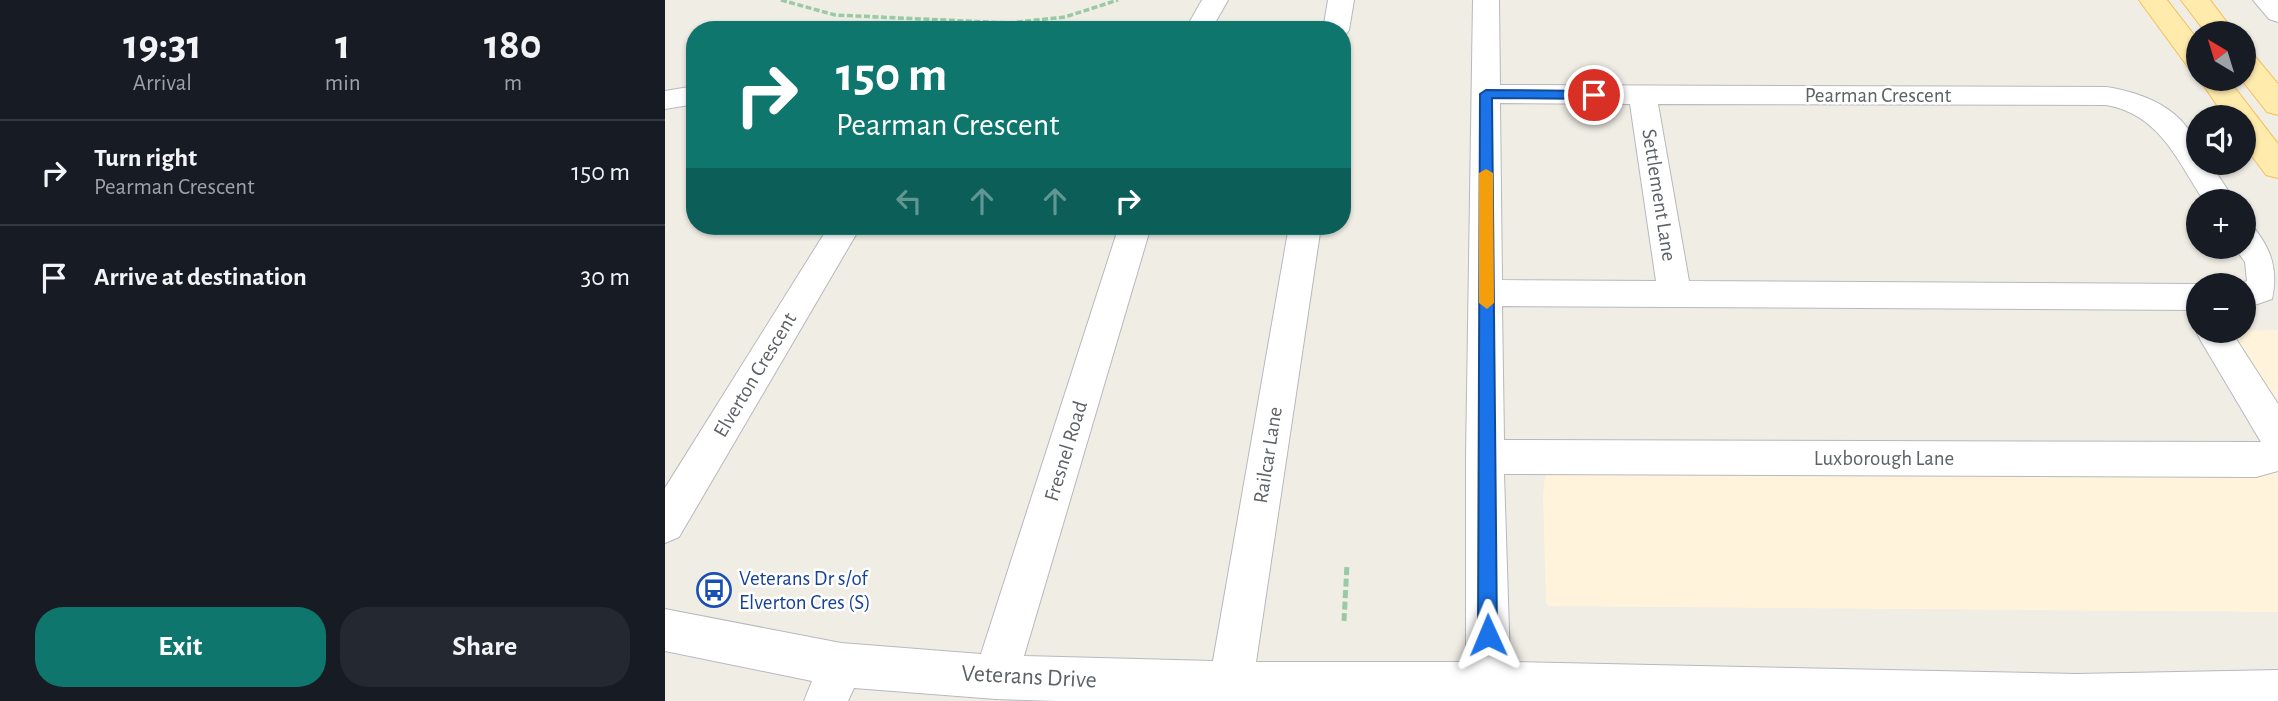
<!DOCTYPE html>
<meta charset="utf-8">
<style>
:root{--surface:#171b24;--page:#242831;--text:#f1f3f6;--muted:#9ea1a6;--line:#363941;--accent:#0f766e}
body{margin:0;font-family:"Alegreya Sans",sans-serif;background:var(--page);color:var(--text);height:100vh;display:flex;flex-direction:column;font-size:26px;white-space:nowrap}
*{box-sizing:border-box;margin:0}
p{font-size:23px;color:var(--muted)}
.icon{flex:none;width:38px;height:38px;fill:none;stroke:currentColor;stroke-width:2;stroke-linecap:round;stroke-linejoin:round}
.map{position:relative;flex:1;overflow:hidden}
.details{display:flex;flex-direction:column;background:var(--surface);width:665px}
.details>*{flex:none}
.top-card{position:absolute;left:21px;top:21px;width:665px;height:214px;border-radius:28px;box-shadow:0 2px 5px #0004;background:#0f766e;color:#fff;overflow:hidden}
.needle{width:46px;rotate:322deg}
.buttons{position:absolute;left:1521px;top:21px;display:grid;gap:14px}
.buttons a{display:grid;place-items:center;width:70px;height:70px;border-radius:50%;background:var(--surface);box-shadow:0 2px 5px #0004;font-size:35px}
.pin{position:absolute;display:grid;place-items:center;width:60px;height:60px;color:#fff;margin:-30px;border:4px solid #fff;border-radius:50%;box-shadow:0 2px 7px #0007}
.me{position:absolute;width:77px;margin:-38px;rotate:359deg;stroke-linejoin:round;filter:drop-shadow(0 0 5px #0008)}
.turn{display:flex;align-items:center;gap:24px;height:147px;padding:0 35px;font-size:32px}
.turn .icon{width:91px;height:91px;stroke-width:2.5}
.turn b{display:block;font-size:49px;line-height:60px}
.lanes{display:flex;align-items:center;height:66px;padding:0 35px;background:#0003;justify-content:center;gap:35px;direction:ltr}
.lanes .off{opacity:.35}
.eta{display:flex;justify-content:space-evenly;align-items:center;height:119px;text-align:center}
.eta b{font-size:42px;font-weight:700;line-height:49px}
.action{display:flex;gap:14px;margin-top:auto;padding:14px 35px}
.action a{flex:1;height:80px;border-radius:28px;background:var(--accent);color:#fff;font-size:28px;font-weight:700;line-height:80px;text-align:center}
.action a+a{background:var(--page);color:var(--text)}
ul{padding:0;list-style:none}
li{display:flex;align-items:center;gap:21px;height:105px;padding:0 35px;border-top:2px solid var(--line)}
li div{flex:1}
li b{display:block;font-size:26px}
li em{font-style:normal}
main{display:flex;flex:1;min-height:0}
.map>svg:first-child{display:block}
.commercial{fill:#fff4db}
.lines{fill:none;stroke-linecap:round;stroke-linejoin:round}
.minor-casing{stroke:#b6b9bd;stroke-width:2}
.major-casing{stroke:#f7be57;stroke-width:2}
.path-far1{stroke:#9acaa4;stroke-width:3.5;stroke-dasharray:6 2.5;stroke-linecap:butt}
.path{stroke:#9acaa4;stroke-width:5;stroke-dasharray:8 3.5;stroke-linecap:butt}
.minor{fill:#fff;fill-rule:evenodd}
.major{fill:#ffebab;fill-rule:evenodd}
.route{fill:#1a73e8;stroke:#114b97;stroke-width:2}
.slow{fill:#f59e0b}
.labels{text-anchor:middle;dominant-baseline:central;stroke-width:5;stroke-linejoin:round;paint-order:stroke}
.street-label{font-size:21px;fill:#5d6266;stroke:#fff}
.transit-label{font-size:21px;fill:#164399;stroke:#fff;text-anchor:start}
.near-street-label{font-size:24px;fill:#5d6266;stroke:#fff}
</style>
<main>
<section class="details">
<div class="eta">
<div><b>19:31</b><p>Arrival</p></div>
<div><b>1</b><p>min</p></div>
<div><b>180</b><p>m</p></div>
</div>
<ul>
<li><svg class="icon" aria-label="right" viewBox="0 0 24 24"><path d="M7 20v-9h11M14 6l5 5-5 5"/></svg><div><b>Turn right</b><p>Pearman Crescent</p></div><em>150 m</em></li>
<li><svg class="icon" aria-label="arrive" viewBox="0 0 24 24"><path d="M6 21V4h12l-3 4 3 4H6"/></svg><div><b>Arrive at destination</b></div><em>30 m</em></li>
</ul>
<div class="action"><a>Exit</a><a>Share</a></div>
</section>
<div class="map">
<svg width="1613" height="701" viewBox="0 0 1613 701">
<rect width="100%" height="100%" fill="#f0ede5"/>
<path class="commercial" d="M 1613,330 L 1613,413 L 1565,331 Z
M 886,473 L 1613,473 L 1613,612 L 884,606 L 881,602 L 878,494 L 880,476 Z"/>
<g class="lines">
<g class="minor-casing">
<path id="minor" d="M 537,0 L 563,0 L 546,30 L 520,30 Z
M 663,0 L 689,0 L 684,30 L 680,36 L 677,36 L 677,30 L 658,30 Z
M 808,0 L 834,0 L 835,85 L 1441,87 C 1482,93 1533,114 1533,163 L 1545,163 L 1570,201 L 1539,201 C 1512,160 1494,114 1441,105 L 993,104 L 1024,281 L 1533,284 L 1537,285 L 1533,285 L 1533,310 L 837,306 L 839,440 L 1596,442 L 1536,341 L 1531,331 L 1533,327 L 1533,331 L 1566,331 L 1613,404 L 1613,471 L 1591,477 L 839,474 L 845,662 L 1411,674 L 1613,670 L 1613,701 L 394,701 L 331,699 L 189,688 L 183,701 L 139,701 L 147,681 L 0,651 L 0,609 L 176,643 L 316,654 L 454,226 L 486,226 L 359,656 L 548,661 L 624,226 L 656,226 L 591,662 L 801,662 L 801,457 ZM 835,103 L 965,104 L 991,281 L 837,280 Z
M 1588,0 L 1613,0 L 1613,22 L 1604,19 Z
M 30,86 L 30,104 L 0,109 L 0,91 Z
M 1578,224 L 1589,228 C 1607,250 1613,271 1607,299 L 1578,309 L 1578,285 L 1570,285 L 1582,281 L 1580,262 L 1569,247 L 1578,247 Z
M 164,226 L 196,226 L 14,537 L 0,543 L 0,488 Z"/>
</g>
<g class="major-casing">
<path id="major" d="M 1474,0 L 1502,0 L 1533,40 L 1533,69 L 1523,67 Z
M 1516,0 L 1545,0 L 1570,33 L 1541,33 Z
M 1578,52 L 1588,54 L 1613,84 L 1613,115 L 1602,112 L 1576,79 L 1578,79 Z
M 1533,77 L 1563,79 L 1613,144 L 1613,178 L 1601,175 L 1578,144 L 1578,117 L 1560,117 Z"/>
</g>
<path class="path-far1" d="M 116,0 L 170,15 L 344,23 L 400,17 L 453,0"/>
<path class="path" d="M 679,621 L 682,564"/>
<use href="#minor" class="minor"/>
<use href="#major" class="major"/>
</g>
<path class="route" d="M 821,90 L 929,91 L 935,95 L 929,99 L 827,98 L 832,635 L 830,641 L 823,644 L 816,641 L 813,635 L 815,94 Z"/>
<path class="slow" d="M 821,169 L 828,173 L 829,303 L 822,309 L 814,303 L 814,173 Z"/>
<defs>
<g id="bus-ring" transform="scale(1.75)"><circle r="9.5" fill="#fff" stroke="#1a4fb4" stroke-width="1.5"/><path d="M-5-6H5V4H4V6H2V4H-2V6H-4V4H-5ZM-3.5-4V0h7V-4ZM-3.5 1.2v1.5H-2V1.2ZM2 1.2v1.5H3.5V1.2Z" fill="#1a4fb4"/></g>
</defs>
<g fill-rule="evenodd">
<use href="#bus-ring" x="49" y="590"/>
</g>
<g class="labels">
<g class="street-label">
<text x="1213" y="95">Pearman Crescent</text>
<text transform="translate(994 195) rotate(81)">Settlement Lane</text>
<text transform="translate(90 375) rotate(-59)">Elverton Crescent</text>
<text transform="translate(401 451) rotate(-73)">Fresnel Road</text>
<text transform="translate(603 455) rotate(-81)">Railcar Lane</text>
<text x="1219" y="458">Luxborough Lane</text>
</g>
<g class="transit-label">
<text x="74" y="578">Veterans Dr s/of<tspan x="74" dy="24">Elverton Cres (S)</tspan></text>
</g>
<g class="near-street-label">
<text transform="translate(364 677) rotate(3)">Veterans Drive</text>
</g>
</g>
</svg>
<div class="buttons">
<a><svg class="needle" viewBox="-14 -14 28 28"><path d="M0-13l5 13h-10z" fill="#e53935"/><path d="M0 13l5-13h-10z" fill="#9ea1a6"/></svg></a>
<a><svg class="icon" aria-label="sound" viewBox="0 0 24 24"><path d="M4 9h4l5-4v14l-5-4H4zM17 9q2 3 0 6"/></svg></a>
<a>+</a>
<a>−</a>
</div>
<div class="pin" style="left:929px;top:95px;background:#d93025"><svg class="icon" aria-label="arrive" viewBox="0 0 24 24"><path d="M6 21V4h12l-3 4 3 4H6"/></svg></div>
<svg class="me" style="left:823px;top:635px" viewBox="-20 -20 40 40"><path d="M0-17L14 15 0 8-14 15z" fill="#1a73e8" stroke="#fff" stroke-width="4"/></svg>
<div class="top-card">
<div class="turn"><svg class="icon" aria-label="right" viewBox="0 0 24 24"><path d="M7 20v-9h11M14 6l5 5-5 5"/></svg><div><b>150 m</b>Pearman Crescent</div></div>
<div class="lanes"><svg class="icon off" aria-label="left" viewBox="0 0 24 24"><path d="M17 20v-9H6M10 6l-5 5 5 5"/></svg><svg class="icon off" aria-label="ahead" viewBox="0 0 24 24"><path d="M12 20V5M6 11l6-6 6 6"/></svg><svg class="icon off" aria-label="ahead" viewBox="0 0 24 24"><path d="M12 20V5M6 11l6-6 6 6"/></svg><svg class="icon" aria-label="right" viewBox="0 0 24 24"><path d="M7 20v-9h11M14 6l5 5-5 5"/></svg></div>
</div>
</div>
</main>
